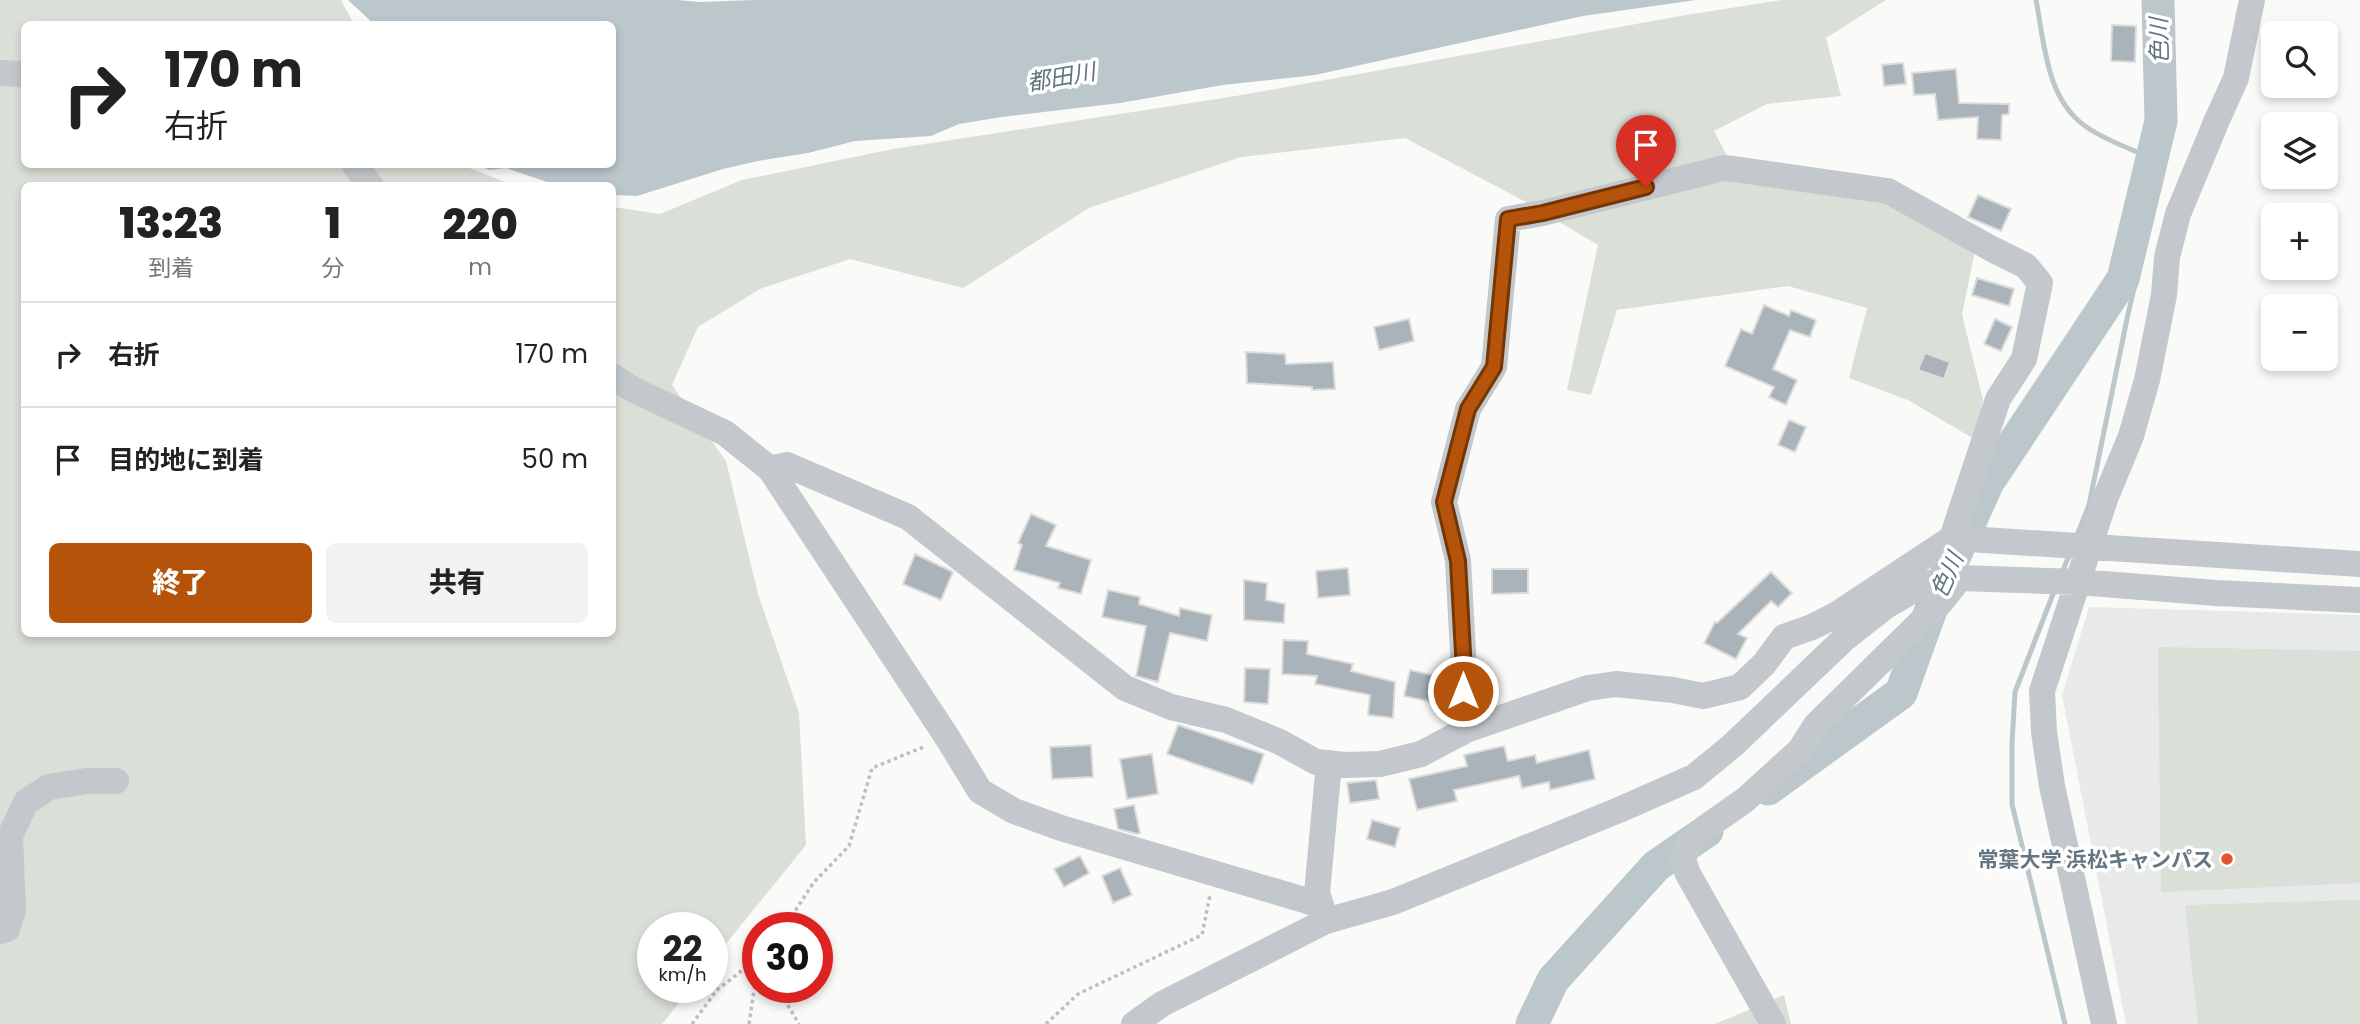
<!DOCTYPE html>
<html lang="ja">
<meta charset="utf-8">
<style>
:root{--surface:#fff;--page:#f2f2f2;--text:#222;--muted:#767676;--line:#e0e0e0;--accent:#b45309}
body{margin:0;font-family:Poppins,"Noto Sans JP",sans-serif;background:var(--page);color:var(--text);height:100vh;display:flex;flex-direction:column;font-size:26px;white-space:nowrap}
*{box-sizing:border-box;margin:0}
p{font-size:23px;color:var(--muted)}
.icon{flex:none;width:38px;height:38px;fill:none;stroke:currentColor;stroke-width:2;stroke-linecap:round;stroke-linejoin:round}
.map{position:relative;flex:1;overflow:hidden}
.sheet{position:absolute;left:21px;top:182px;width:595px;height:455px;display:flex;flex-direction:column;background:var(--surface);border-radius:10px;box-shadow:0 4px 10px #0003}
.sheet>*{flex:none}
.hud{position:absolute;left:21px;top:21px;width:595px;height:147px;border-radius:10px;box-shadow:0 4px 10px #0003;background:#fff;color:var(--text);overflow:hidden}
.tools{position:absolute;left:2261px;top:21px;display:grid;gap:14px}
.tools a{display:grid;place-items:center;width:77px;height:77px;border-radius:10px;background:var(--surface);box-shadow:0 4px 10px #0003;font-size:35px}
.speed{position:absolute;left:637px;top:912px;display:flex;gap:14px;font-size:35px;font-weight:700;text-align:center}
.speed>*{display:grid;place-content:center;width:91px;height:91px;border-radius:50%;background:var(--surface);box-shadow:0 4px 10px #0003;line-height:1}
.speed small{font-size:18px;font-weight:400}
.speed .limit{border:10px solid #d22;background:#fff;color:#111}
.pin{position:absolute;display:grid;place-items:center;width:60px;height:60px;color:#fff;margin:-72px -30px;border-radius:50% 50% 50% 0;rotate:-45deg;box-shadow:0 0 7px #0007}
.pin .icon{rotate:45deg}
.me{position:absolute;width:77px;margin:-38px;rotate:0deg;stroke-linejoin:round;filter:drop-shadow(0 0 5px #0008)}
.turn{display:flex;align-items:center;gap:24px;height:147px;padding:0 28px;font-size:32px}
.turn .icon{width:91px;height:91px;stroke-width:2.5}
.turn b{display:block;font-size:49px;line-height:60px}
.eta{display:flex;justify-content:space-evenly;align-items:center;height:119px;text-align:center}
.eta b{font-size:42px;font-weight:800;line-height:49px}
.cta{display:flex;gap:14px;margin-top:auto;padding:14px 28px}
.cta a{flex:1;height:80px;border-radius:10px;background:var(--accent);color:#fff;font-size:28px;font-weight:800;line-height:80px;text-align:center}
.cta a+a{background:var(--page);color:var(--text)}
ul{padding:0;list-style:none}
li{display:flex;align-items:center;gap:21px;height:105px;padding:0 28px;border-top:2px solid var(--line)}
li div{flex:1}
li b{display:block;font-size:26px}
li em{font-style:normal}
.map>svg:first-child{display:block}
.built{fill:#e8e9e9}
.green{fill:#dadfd7}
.water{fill:#bbc7cb}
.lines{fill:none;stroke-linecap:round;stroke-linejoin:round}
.stream{stroke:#bbc7cb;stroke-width:5}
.river{stroke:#bbc7cb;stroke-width:33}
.building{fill:#aab3b9;stroke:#dcdcda;stroke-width:2}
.path{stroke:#bbbfc2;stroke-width:3.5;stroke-dasharray:3.5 3.5;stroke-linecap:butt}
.minor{stroke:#c3c8cc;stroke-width:26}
.route-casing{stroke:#753606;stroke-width:18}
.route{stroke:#b45309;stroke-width:12}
.poi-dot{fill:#e4572e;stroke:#fff;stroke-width:2.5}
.labels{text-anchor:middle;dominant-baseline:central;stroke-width:7;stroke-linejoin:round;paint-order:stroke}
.poi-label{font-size:21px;font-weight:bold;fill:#657683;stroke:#fff;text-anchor:end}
.water-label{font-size:23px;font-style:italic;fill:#60757c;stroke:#fff}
</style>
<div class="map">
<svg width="2360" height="1024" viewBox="0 0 2360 1024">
<rect width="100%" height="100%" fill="#fafaf8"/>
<path class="built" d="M 2089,607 L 2360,615 L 2360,1024 L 2126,1024 L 2062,695 Z"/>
<path class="green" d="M 0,0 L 341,0 L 354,24 L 24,24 L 24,164 L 459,164 L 513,185 L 24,186 L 24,634 L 612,634 L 613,207 L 660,214 L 742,180 L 893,149 L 1236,96 L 1686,15 L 1782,0 L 1886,0 L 1826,38 L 1841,96 L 1767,104 L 1714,131 L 1734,169 L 1896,195 L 1977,241 L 1962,314 L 1983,400 L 1974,439 L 1910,401 L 1849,378 L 1867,308 L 1788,286 L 1617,310 L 1591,395 L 1567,390 L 1598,245 L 1524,201 L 1405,138 L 1241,157 L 1089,208 L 963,288 L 850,259 L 760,289 L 698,327 L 672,385 L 726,461 L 758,594 L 799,713 L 806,845 L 712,961 L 712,928 L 653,928 L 653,987 L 692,987 L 662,1024 L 0,1024 Z
M 2158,647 L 2360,651 L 2360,883 L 2161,892 Z
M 2360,900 L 2360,1024 L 2198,1024 L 2185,905 Z
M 1784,995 L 1791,1024 L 1715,1024 Z"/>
<path class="water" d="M 348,0 L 677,0 L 700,2 L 755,0 L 1696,0 L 1583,16 L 1315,75 L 1223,85 L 1120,103 L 1002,117 L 959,124 L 931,136 L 855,141 L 808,153 L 758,161 L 723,169 L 637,196 L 613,195 L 612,186 L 556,185 L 506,168 L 489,170 L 480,165 L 612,164 L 612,24 L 374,24 Z"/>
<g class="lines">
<path class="stream" d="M 2036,0 C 2045,46 2046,103 2091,130 C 2110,142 2134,150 2155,160 L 2160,179 L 2128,314 L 2089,505 L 2076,538
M 2062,573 L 2070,553
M 2055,589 L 2015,692 L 2012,743 L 2012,804 L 2065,1024"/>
<path class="river" d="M 1768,789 L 1901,693 L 1933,604 L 1988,482 L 2123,279 L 2161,121 L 2158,0
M 1532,1024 L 1553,980 L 1656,866 L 1707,831"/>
</g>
<path class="building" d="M 2112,25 L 2136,26 L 2135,62 L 2111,61 Z
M 1903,63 L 1906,84 L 1884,86 L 1882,65 Z
M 1956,69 L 1959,103 L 2009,104 L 2009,114 L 2002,115 L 2001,140 L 1977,139 L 1978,117 L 1938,120 L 1935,94 L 1914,95 L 1912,73 Z
M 1978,195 L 2011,209 L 2001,231 L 1968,217 Z
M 1977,278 L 2014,289 L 2009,306 L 1972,295 Z
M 1764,305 L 1789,316 L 1791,310 L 1816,320 L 1810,337 L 1790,330 L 1773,369 L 1797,380 L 1786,405 L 1769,397 L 1774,387 L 1725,366 L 1741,329 L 1752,334 Z
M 1409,319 L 1414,341 L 1379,350 L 1374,327 Z
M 1995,319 L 2012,327 L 2001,351 L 1984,344 Z
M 1246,352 L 1285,354 L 1286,364 L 1333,362 L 1335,389 L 1312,390 L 1312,387 L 1247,383 Z
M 1925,353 L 1950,362 L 1944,379 L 1918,370 Z
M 1789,420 L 1806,427 L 1795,452 L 1778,445 Z
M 1031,514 L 1056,525 L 1046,546 L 1091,560 L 1081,594 L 1058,588 L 1060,583 L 1014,570 L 1022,545 L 1018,543 Z
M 915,554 L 953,572 L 941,600 L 903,584 Z
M 1348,568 L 1350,595 L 1318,598 L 1316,571 Z
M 1492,569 L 1528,569 L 1528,593 L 1492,594 Z
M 1771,572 L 1792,593 L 1778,607 L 1771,601 L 1738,634 L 1747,638 L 1736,659 L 1704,643 L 1715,622 L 1717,623 Z
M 1244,580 L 1267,583 L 1266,600 L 1285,604 L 1284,623 L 1244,620 Z
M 1108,590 L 1140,597 L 1139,604 L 1179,616 L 1180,608 L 1212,615 L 1207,641 L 1170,633 L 1158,682 L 1136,676 L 1146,626 L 1102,617 Z
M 1283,640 L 1308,641 L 1307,654 L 1353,664 L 1351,671 L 1395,682 L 1393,718 L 1368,715 L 1370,695 L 1315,684 L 1317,676 L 1282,674 Z
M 1245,668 L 1270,669 L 1268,704 L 1244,702 Z
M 1410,670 L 1441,677 L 1436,703 L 1404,696 Z
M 1178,725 L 1264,754 L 1253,784 L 1167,754 Z
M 1091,745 L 1093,777 L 1052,779 L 1050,747 Z
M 1504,746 L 1508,761 L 1535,755 L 1537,763 L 1589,750 L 1595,779 L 1550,790 L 1549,782 L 1522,788 L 1519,776 L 1454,790 L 1457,801 L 1417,810 L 1409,779 L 1467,766 L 1464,755 Z
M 1152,754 L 1158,794 L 1127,799 L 1120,759 Z
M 1376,780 L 1379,799 L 1350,803 L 1347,783 Z
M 1134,805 L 1140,833 L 1137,834 L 1118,829 L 1114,809 Z
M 1372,820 L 1400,828 L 1395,847 L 1367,839 Z
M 1080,856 L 1089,873 L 1064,887 L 1054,869 Z
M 1120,868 L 1132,895 L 1113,903 L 1102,876 Z"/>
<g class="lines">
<path class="path" d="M 784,928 L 814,882 L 849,846 L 872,768 L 926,746
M 777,987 L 799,1024
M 692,1024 L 717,990 L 758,958
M 749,1024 L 758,963
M 1046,1024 L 1078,994 L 1202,935 L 1210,895"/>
<path class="minor" d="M 0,73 L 24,74
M 354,164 L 371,186
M 612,376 L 632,389 L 725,433 L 770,469 L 947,737 L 980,791 L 1014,811 L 1061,828 L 1321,905 L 1326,921
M 770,469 L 787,465 L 908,517 L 1125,688 L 1171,707 L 1226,720 L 1280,742 L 1316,762 L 1345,765 L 1380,764 L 1421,754 L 1466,730 L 1588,688 L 1616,684 L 1673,690 L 1703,696 L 1740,687 L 1764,664 L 1784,637 L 1812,627 L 1834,616 L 1952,538 L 2360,564
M 1461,733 L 1464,671 L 1458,560 L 1444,502 L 1468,409 L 1494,367 L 1508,219 L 1543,213 L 1724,168 L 1734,169 L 1888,191 L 1992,249 L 2026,266 L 2040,283 L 2024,359 L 1998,399 L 1952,538
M 1321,905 L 1317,893 L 1329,763
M 0,931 L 7,929 L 13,911 L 10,836 L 26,802 L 49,787 L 86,781 L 116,781
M 1134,1024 L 1162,1004 L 1326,921 L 1393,902 L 1619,810 L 1694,777 L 1733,745 L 1844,639 L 1886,606 L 1924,584 L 1960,578 L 2079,582 L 2216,593 L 2360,600
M 1773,1024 L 1688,874 L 1683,860 L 1688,844 L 1705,828 L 1745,800 L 1800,750 L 1816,725 L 1941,602 L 1960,578
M 2104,1024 L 2052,786 L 2044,732 L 2042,691 L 2105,499 L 2131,436 L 2147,380 L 2164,295 L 2167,257 L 2178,214 L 2217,120 L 2236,78 L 2252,0"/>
</g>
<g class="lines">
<g class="route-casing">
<path id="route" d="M 1463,691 L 1464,671 L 1458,561 L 1444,502 L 1468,409 L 1494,367 L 1508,219 L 1543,213 L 1646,187"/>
</g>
<use href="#route" class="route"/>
</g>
<circle class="poi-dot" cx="2227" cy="859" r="7"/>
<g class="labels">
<g class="poi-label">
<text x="2213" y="859">常葉大学 浜松キャンパス</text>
</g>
<g class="water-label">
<text transform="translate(2159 41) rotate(-91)">色川</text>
<text transform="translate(1061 77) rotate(-10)">都田川</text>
<text transform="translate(1947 575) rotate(-66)">色川</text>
</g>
</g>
</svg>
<div class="tools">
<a><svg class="icon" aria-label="search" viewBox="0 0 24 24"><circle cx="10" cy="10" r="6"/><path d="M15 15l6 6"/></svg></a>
<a><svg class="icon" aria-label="layers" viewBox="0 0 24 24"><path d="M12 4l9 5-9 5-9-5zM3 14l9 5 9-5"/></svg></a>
<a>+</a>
<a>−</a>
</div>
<div class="speed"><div>22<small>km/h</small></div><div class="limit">30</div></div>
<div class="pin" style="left:1646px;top:187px;background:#d93025"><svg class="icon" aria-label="arrive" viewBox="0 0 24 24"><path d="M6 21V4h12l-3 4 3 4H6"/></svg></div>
<svg class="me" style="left:1463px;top:691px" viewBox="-20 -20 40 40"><circle r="17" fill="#b45309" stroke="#fff" stroke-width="3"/><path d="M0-11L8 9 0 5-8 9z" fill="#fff"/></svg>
<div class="hud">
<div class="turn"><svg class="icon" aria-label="right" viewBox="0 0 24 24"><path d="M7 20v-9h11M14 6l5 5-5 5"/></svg><div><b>170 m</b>右折</div></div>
</div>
<section class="sheet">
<div class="eta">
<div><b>13:23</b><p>到着</p></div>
<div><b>1</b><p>分</p></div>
<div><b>220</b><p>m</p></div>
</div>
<ul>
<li><svg class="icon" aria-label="right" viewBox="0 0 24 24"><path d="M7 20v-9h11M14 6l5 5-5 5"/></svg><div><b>右折</b></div><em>170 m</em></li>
<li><svg class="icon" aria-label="arrive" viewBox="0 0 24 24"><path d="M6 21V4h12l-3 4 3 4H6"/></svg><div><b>目的地に到着</b></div><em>50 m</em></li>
</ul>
<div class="cta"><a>終了</a><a>共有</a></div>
</section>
</div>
